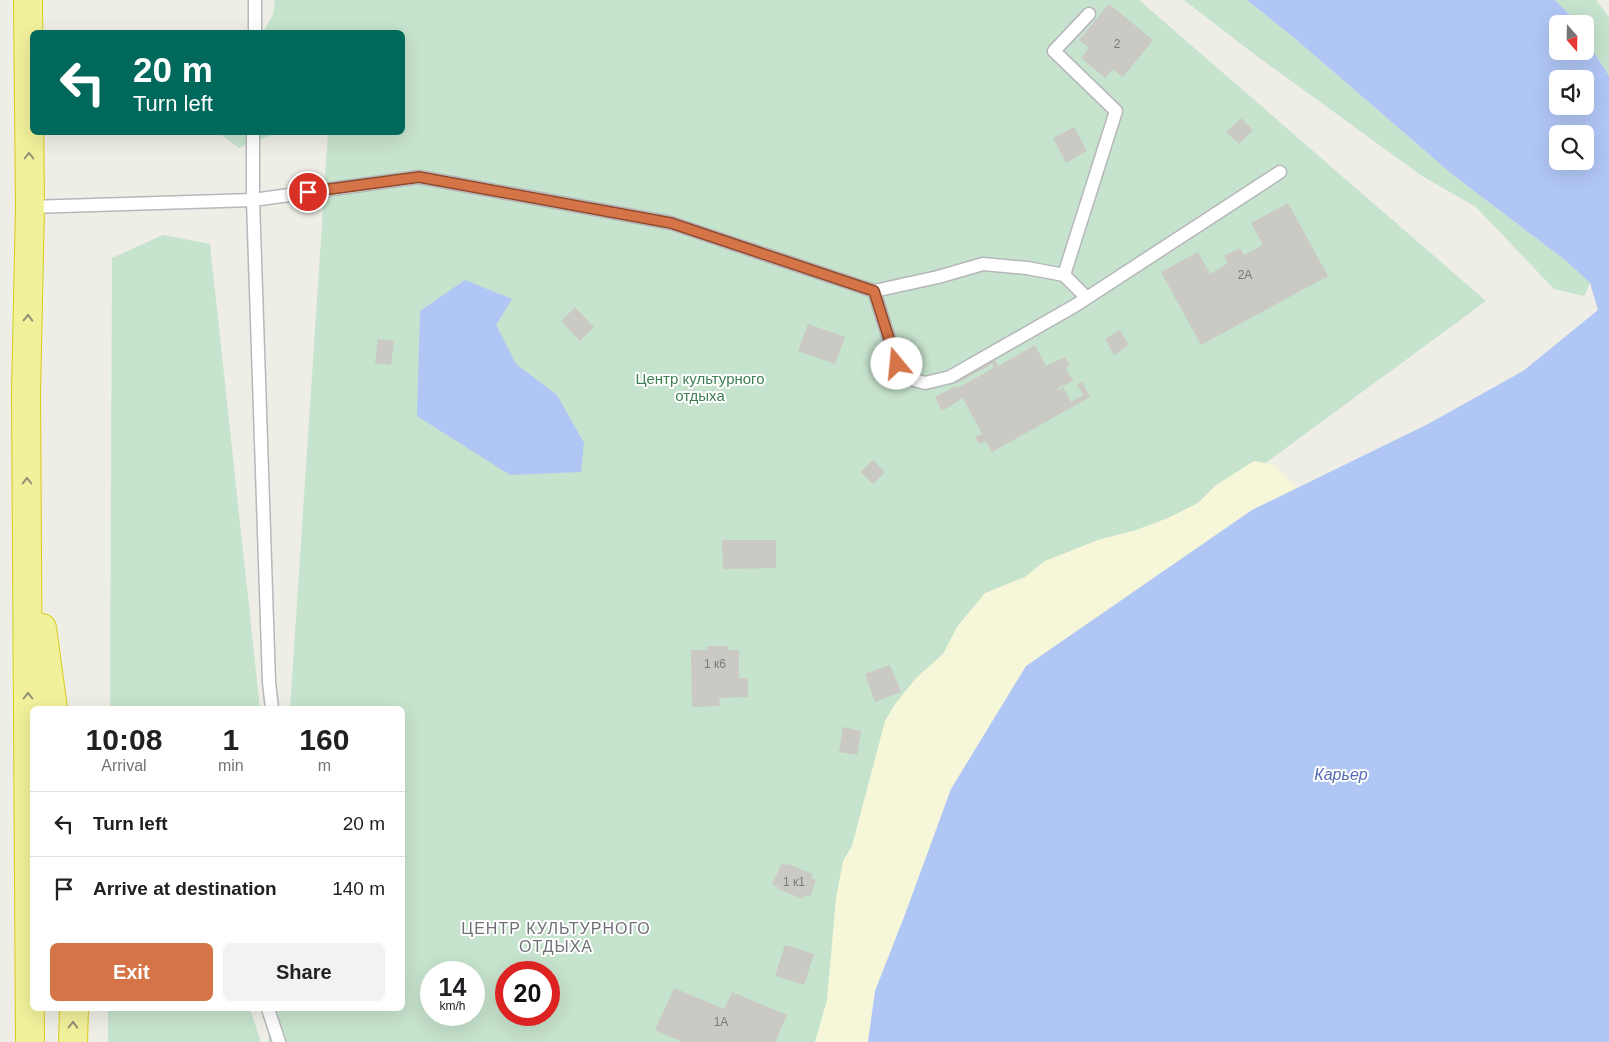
<!DOCTYPE html>
<meta charset="utf-8">
<style>
:root{--surface:#fff;--page:#f2f2f2;--text:#202124;--muted:#757577;--line:#e0e0e0;--accent:#d57446}
body{margin:0;font-family:Helvetica,sans-serif;background:var(--page);color:var(--text);height:100vh;display:flex;flex-direction:column;font-size:19px;white-space:nowrap}
*{box-sizing:border-box;margin:0}
p{font-size:16px;color:var(--muted)}
.icon{flex:none;width:28px;height:28px;fill:none;stroke:currentColor;stroke-width:2;stroke-linecap:round;stroke-linejoin:round}
.map{position:relative;flex:1;overflow:hidden}
.panel{position:absolute;left:30px;top:706px;width:375px;height:305px;display:flex;flex-direction:column;background:var(--surface);border-radius:8px;box-shadow:0 5px 20px #0002}
.panel>*{flex:none}
.guide{position:absolute;left:30px;top:30px;width:375px;height:105px;border-radius:8px;box-shadow:0 5px 20px #0002;background:#00695c;color:#fff;overflow:hidden}
.needle{width:32px;rotate:160deg}
.buttons{position:absolute;left:1549px;top:15px;display:grid;gap:10px}
.buttons a{display:grid;place-items:center;width:45px;height:45px;border-radius:8px;background:var(--surface);box-shadow:0 5px 20px #0002;font-size:25px}
.speed{position:absolute;left:420px;top:961px;display:flex;gap:10px;font-size:25px;font-weight:700;text-align:center}
.speed>*{display:grid;place-content:center;width:65px;height:65px;border-radius:50%;background:var(--surface);box-shadow:0 5px 20px #0002;line-height:1}
.speed small{font-size:12px;font-weight:400}
.speed .limit{border:8px solid #d22;background:#fff;color:#111}
.pin{position:absolute;display:grid;place-items:center;width:42px;height:42px;color:#fff;margin:-21px;border:2px solid #fff;border-radius:50%;box-shadow:0 1px 5px #0007}
.me{position:absolute;width:55px;margin:-28px;rotate:343deg;stroke-linejoin:round;filter:drop-shadow(0 0 4px #0008)}
.turn{display:flex;align-items:center;gap:18px;height:105px;padding:0 20px;font-size:22px}
.turn .icon{width:65px;height:65px;stroke-width:2.5}
.turn b{display:block;font-size:35px;line-height:42px}
.eta{display:flex;justify-content:space-evenly;align-items:center;height:85px;text-align:center}
.eta b{font-size:30px;font-weight:700;line-height:35px}
.button{display:flex;gap:10px;margin-top:auto;padding:10px 20px}
.button a{flex:1;height:58px;border-radius:8px;background:var(--accent);color:#fff;font-size:20px;font-weight:700;line-height:58px;text-align:center}
.button a+a{background:var(--page);color:var(--text)}
ul{padding:0;list-style:none}
li{display:flex;align-items:center;gap:15px;height:65px;padding:0 20px;border-top:1px solid var(--line)}
li div{flex:1}
li b{display:block;font-size:19px}
li em{font-style:normal}
.map>svg:first-child{display:block}
.green{fill:#c6e3cd;fill-rule:evenodd}
.sand{fill:#f6f6d9}
.water{fill:#b0c6f5;fill-rule:evenodd}
.building{fill:#cac9c3}
.lines{fill:none;stroke-linecap:round;stroke-linejoin:round}
.lane-casing{stroke:#b6b7bb;stroke-width:15}
.highway-casing{stroke:#d9cc1b;stroke-width:30}
.lane{stroke:#fff;stroke-width:12}
.highway{stroke:#f1f09b;stroke-width:28}
.oneway{stroke:#919278}
.route-casing{stroke:#8a4b2e;stroke-width:12}
.route{stroke:#d57446;stroke-width:9}
.labels{text-anchor:middle;dominant-baseline:central;stroke-width:4;stroke-linejoin:round;paint-order:stroke}
.number-label{font-size:12px;fill:#797a7c}
.park-label{font-size:15px;fill:#408153;stroke:#fff}
.water-label{font-size:16px;font-style:italic;fill:#556cb6;stroke:#fff}
.neighbourhood-label{font-size:16px;letter-spacing:1px;fill:#6f7177;stroke:#fff}
</style>
<div class="map">
<svg width="1609" height="1042" viewBox="0 0 1609 1042">
<rect width="100%" height="100%" fill="#eeeee6"/>
<path class="green" d="M 275,0 L 1139,0 L 1486,301 L 1237,484 L 931,696 L 856,1042 L 268,1042 L 271,1009 L 402,1009 L 402,709 L 290,709 L 328,133 L 402,132 L 402,32 L 263,32 L 273,15 ZM 431,972 L 474,972 L 474,1015 L 431,1015 ZM 506,972 L 549,972 L 549,1015 L 506,1015 Z
M 1184,0 L 1247,0 L 1292,36 L 1453,175 L 1565,260 L 1590,283 L 1584,296 L 1554,289 L 1476,207 L 1422,176 L 1250,51 Z
M 1555,0 L 1596,0 L 1609,17 L 1609,76 L 1585,38 L 1585,24 L 1576,24 L 1571,16 Z
M 219,133 L 276,133 L 239,148 Z
M 163,235 L 210,244 L 260,709 L 110,709 L 112,258 Z
M 108,1009 L 250,1009 L 261,1042 L 108,1042 Z"/>
<path class="sand" d="M 1254,461 L 1274,465 L 1297,488 L 1252,510 L 904,917 L 875,991 L 868,1042 L 815,1042 L 827,1000 L 836,898 L 843,861 L 852,846 L 885,721 L 895,704 L 916,678 L 943,654 L 957,627 L 985,593 L 1025,577 L 1045,561 L 1098,540 L 1136,530 L 1168,518 L 1198,503 L 1216,485 Z"/>
<path class="water" d="M 1247,0 L 1555,0 L 1571,16 L 1576,24 L 1558,24 L 1558,51 L 1585,51 L 1585,38 L 1609,76 L 1609,1042 L 868,1042 L 875,991 L 904,917 L 951,789 L 1026,666 L 1252,510 L 1428,424 L 1523,371 L 1598,310 L 1590,283 L 1565,260 L 1453,175 L 1292,36 ZM 1558,79 L 1585,79 L 1585,106 L 1558,106 ZM 1558,134 L 1585,134 L 1585,161 L 1558,161 Z
M 465,280 L 512,299 L 496,325 L 516,364 L 557,395 L 584,443 L 581,472 L 510,475 L 417,416 L 420,311 Z"/>
<path class="building" d="M 1109,4 L 1153,40 L 1123,77 L 1113,69 L 1105,78 L 1081,58 L 1089,48 L 1079,40 Z
M 1241,118 L 1253,130 L 1239,144 L 1226,132 Z
M 1074,127 L 1087,151 L 1066,163 L 1053,138 Z
M 1288,203 L 1328,276 L 1201,345 L 1161,272 L 1198,252 L 1210,274 L 1228,263 L 1224,256 L 1240,248 L 1244,255 L 1263,245 L 1251,223 Z
M 575,307 L 594,327 L 580,341 L 561,321 Z
M 808,324 L 845,337 L 835,364 L 798,351 Z
M 1120,330 L 1129,345 L 1114,355 L 1105,339 Z
M 378,339 L 394,341 L 391,365 L 375,363 Z
M 1035,345 L 1046,366 L 1065,357 L 1070,366 L 1066,368 L 1073,381 L 1058,388 L 1059,390 L 1063,387 L 1071,402 L 1083,395 L 1077,384 L 1082,382 L 1090,397 L 992,452 L 986,441 L 979,444 L 975,437 L 982,434 L 963,398 L 942,411 L 935,397 L 956,386 L 957,388 L 994,368 L 992,364 L 956,384 L 954,379 L 994,357 L 998,366 Z
M 873,460 L 885,472 L 873,484 L 860,472 Z
M 722,540 L 776,540 L 776,568 L 723,569 Z
M 707,646 L 728,646 L 728,650 L 739,650 L 739,678 L 748,678 L 748,697 L 719,698 L 720,706 L 692,707 L 691,650 L 707,650 Z
M 890,665 L 901,692 L 875,702 L 865,674 Z
M 843,727 L 861,731 L 857,755 L 839,752 Z
M 782,863 L 787,865 L 788,864 L 813,874 L 811,878 L 816,880 L 810,897 L 804,895 L 803,899 L 778,889 L 778,887 L 772,884 Z
M 785,945 L 814,954 L 804,985 L 775,976 Z
M 674,988 L 724,1009 L 732,992 L 787,1015 L 775,1042 L 683,1042 L 655,1030 Z"/>
<g class="lines">
<g class="lane-casing">
<path id="lane" d="M 255,32 L 255,0
M 253,132 L 253,200 L 269,682 L 272,709
M 30,207 L 253,200 L 419,177 L 671,223 L 874,291 L 897,364 L 907,378 L 925,383 L 950,377 L 1076,305 L 1280,172
M 1064,275 L 1116,111 L 1054,51 L 1089,14
M 874,291 L 938,277 L 983,264 L 1027,268 L 1064,275 L 1087,298
M 268,1009 L 279,1042"/>
</g>
<g class="highway-casing">
<path id="highway" d="M 28,0 L 30,207 L 26,393 L 30,1042
M 42,628 L 53,709
M 73,1042 L 74,1009"/>
</g>
<use href="#lane" class="lane"/>
<use href="#highway" class="highway"/>
</g>
<defs><path id="oneway-chevron" d="M-2-3.5L2.5 0L-2 3.5" fill="none" stroke-width="1.6" stroke-linecap="round" stroke-linejoin="round" transform="scale(1.25)"/></defs>
<g class="oneway">
<use href="#oneway-chevron" transform="translate(29 156) rotate(-90)"/>
<use href="#oneway-chevron" transform="translate(28 318) rotate(-89)"/>
<use href="#oneway-chevron" transform="translate(27 481) rotate(-90)"/>
<use href="#oneway-chevron" transform="translate(28 696) rotate(-90)"/>
<use href="#oneway-chevron" transform="translate(73 1025) rotate(-89)"/>
</g>
<g class="lines">
<g class="route-casing">
<path id="route" d="M 308,192 L 419,177 L 671,223 L 874,291 L 897,364"/>
</g>
<use href="#route" class="route"/>
</g>
<g class="labels">
<g class="number-label">
<text x="1117" y="44">2</text>
<text x="1245" y="275">2А</text>
<text x="715" y="664">1 к6</text>
<text x="794" y="882">1 к1</text>
<text x="721" y="1022">1А</text>
</g>
<g class="park-label">
<text x="700" y="378">Центр культурного<tspan x="700" dy="17">отдыха</tspan></text>
</g>
<g class="water-label">
<text x="1341" y="774">Карьер</text>
</g>
<g class="neighbourhood-label">
<text x="556" y="928">ЦЕНТР КУЛЬТУРНОГО<tspan x="556" dy="18">ОТДЫХА</tspan></text>
</g>
</g>
</svg>
<div class="buttons">
<a><svg class="needle" viewBox="-14 -14 28 28"><path d="M0-13l5 13h-10z" fill="#e53935"/><path d="M0 13l5-13h-10z" fill="#757577"/></svg></a>
<a><svg class="icon" aria-label="sound" viewBox="0 0 24 24"><path d="M4 9h4l5-4v14l-5-4H4zM17 9q2 3 0 6"/></svg></a>
<a><svg class="icon" aria-label="search" viewBox="0 0 24 24"><circle cx="10" cy="10" r="6"/><path d="M15 15l6 6"/></svg></a>
</div>
<div class="speed"><div>14<small>km/h</small></div><div class="limit">20</div></div>
<div class="pin" style="left:308px;top:192px;background:#d93025"><svg class="icon" aria-label="arrive" viewBox="0 0 24 24"><path d="M6 21V4h12l-3 4 3 4H6"/></svg></div>
<svg class="me" style="left:897px;top:364px" viewBox="-20 -20 40 40"><circle r="19" fill="#fff"/><path d="M0-13L10 11 0 6-10 11z" fill="#d57446"/></svg>
<div class="guide">
<div class="turn"><svg class="icon" aria-label="left" viewBox="0 0 24 24"><path d="M17 20v-9H6M10 6l-5 5 5 5"/></svg><div><b>20 m</b>Turn left</div></div>
</div>
<section class="panel">
<div class="eta">
<div><b>10:08</b><p>Arrival</p></div>
<div><b>1</b><p>min</p></div>
<div><b>160</b><p>m</p></div>
</div>
<ul>
<li><svg class="icon" aria-label="left" viewBox="0 0 24 24"><path d="M17 20v-9H6M10 6l-5 5 5 5"/></svg><div><b>Turn left</b></div><em>20 m</em></li>
<li><svg class="icon" aria-label="arrive" viewBox="0 0 24 24"><path d="M6 21V4h12l-3 4 3 4H6"/></svg><div><b>Arrive at destination</b></div><em>140 m</em></li>
</ul>
<div class="button"><a>Exit</a><a>Share</a></div>
</section>
</div>
